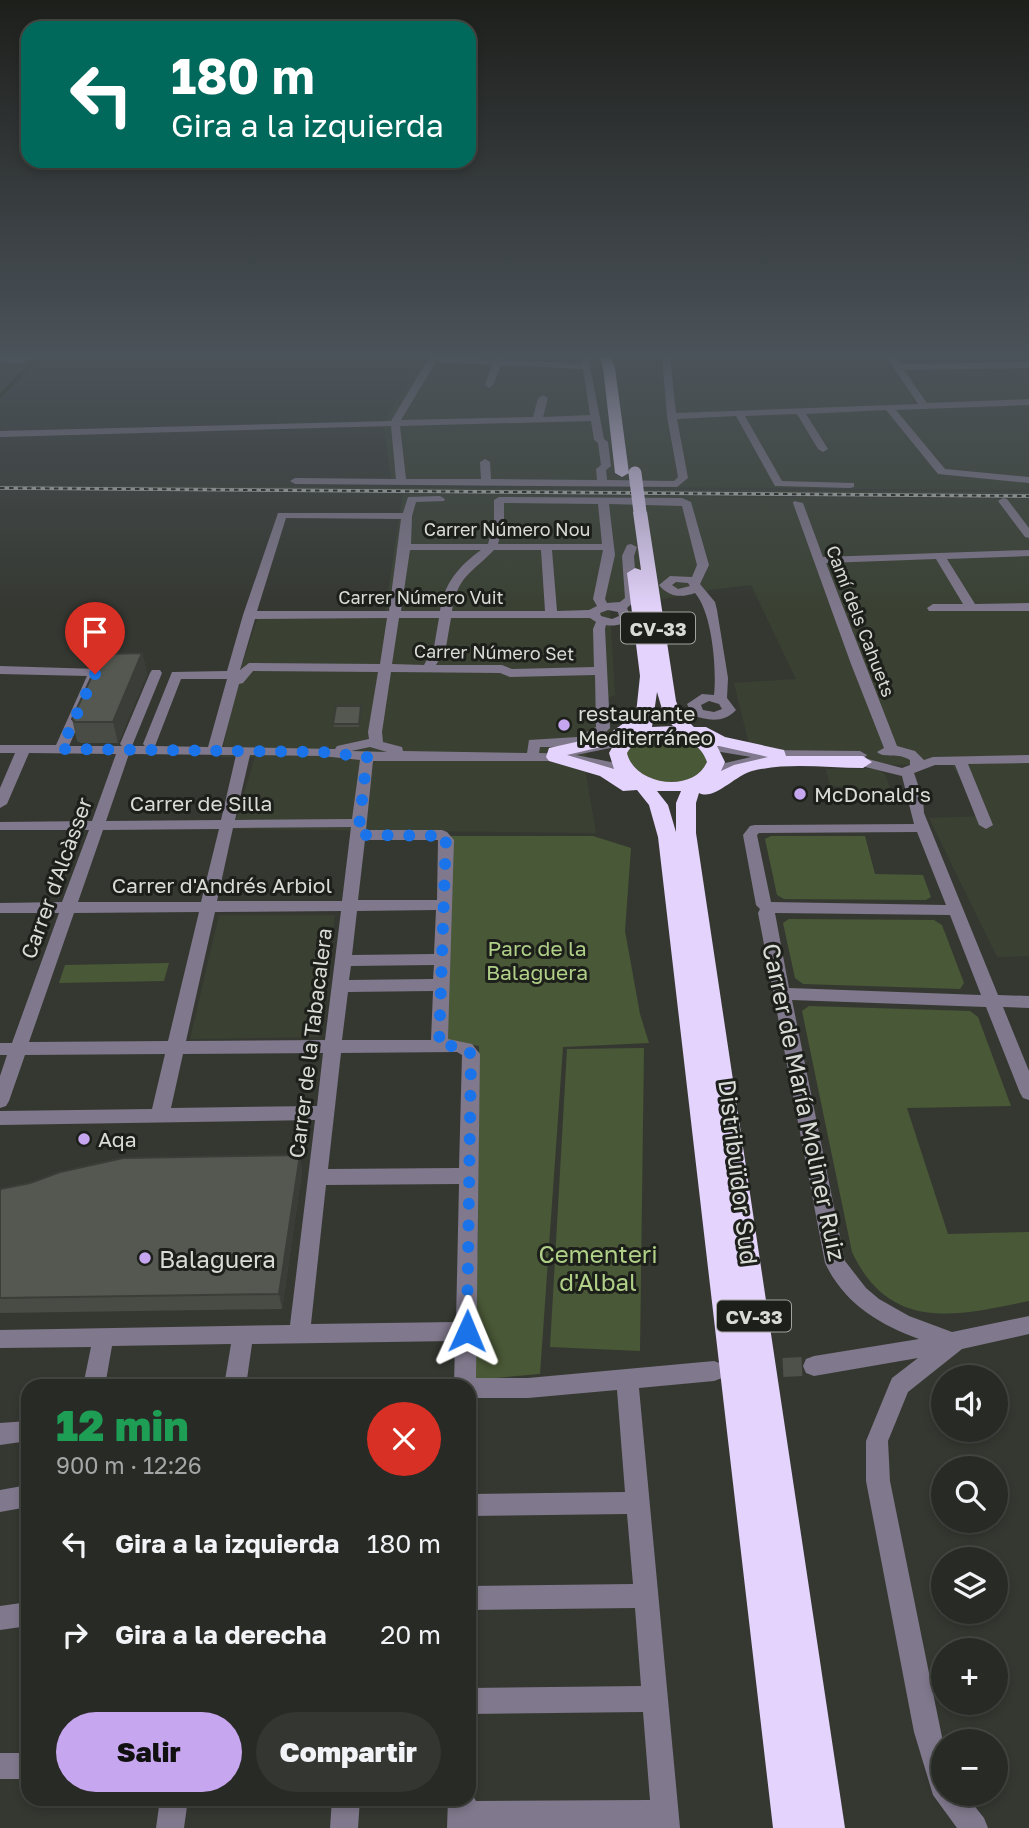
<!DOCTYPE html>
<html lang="es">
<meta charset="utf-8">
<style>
:root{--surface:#282a25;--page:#343632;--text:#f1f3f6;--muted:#a5a7a7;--line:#444642;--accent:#c7a6f0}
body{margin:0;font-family:"Golos Text",sans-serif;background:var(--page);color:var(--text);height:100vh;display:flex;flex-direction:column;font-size:26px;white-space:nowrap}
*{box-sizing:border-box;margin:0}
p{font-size:23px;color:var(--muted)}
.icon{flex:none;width:38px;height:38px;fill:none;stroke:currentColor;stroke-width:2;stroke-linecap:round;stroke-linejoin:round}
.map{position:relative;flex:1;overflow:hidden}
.sheet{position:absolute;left:21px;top:1379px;width:455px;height:427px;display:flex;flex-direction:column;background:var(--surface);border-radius:21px;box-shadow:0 4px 10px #0003,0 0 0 2px var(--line)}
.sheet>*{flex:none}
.banner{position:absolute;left:21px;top:21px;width:455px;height:147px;border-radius:21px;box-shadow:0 4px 10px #0003,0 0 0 2px var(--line);background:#00695c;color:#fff;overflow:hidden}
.fabs{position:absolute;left:931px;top:1365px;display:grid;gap:14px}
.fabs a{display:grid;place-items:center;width:77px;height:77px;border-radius:50%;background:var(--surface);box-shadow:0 4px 10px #0003,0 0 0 2px var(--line);font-size:35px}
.pin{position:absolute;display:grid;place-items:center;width:60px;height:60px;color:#fff;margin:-72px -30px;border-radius:50% 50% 50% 0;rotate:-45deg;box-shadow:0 0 7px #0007}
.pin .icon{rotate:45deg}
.me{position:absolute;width:77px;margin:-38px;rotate:1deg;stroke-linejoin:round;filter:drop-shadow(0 0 5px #0008)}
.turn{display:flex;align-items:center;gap:24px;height:147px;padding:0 35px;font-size:32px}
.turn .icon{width:91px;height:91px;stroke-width:2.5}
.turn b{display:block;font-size:49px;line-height:60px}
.round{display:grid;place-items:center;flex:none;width:74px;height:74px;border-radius:37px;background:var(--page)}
.overview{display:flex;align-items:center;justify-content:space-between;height:119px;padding:0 35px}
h1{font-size:42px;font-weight:800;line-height:52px;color:#1e9e55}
.cta{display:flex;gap:14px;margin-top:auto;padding:14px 35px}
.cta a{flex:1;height:80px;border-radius:42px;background:var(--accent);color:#111;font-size:28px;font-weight:800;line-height:80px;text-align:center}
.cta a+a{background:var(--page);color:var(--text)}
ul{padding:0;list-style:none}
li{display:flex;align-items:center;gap:21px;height:91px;padding:0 35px}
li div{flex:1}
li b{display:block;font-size:26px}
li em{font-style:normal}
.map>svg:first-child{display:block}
.built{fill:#3a4133}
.green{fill:#495836}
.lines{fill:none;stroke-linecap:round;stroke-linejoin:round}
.canal{fill:#172402;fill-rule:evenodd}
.minor-tunnel{stroke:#4e504a;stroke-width:19;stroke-dasharray:19 10;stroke-linecap:butt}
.minor{fill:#80788c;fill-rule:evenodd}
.highway{fill:#e4d3fc;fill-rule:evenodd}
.rail-casing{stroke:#b8bab5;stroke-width:3.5}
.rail{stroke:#1d1f1b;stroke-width:2;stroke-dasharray:4.5;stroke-linecap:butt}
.highway-bridge{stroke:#e4d3fc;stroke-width:13}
.wall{fill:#484c45}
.shaded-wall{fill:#3b3e38}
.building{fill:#545850;stroke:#3b3e38;stroke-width:2}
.route{stroke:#1a73e8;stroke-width:12;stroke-dasharray:0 21.6}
.poi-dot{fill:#c7a6f0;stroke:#1d1f1b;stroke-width:2.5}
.labels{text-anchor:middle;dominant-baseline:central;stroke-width:6;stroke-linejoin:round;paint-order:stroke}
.far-street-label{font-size:18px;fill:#d9dbd6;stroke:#1d1f1b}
.shield{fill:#1d1f1b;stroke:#a1a39e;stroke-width:2}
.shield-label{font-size:19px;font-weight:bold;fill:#d9dbd6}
.poi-label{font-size:21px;fill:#d9dbd6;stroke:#1d1f1b;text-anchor:start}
.street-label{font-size:21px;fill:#d9dbd6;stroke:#1d1f1b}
.park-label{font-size:21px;fill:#b0d087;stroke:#1d1f1b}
.near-street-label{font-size:24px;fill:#d9dbd6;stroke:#1d1f1b}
.near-park-label{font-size:24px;fill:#b0d087;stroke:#1d1f1b}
.near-poi-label{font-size:24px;fill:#d9dbd6;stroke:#1d1f1b;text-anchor:start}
</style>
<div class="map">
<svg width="1029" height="1828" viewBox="0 0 1029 1828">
<rect width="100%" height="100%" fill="#353831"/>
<path class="built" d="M 0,356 L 39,356 L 32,363 L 27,363 L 25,369 L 0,395 Z
M 424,356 L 1029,356 L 1029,490 L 392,485 L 384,428 L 387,416 Z
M 0,485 L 1029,492 L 1029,498 L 0,489 Z
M 403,494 L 1029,499 L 1029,956 L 997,957 L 929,818 L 983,816 L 952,765 L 772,764 L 749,744 L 734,683 L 796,679 L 751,585 L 702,591 L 610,610 L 615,695 L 606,698 L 612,735 L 587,743 L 586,774 L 596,833 L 233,829 L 255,757 L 221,757 L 240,670 L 258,617 L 384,617 Z
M 826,769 L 876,769 L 885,774 L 891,791 L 846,791 L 845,787 L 830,786 Z
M 219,915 L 335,915 L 319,1037 L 190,1039 Z"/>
<path class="green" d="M 669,735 C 688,738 699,744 708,761 C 702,781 672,787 654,781 C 644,778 634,769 625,763 L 626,748 L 643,737 Z
M 451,836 L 593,836 L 631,848 L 625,931 L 640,1014 L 649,1043 L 563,1047 L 540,1374 L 472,1380 L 478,1235 L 479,1046 L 444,1041 Z
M 771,836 L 865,836 L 875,874 L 923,875 L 931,897 L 926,900 L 784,899 L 777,895 L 765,839 Z
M 789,919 L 934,920 L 942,925 L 964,983 L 960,989 L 803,984 L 795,978 L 783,923 Z
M 169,963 L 164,981 L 59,983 L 65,965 Z
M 809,1006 L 970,1011 L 978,1017 L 1011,1106 L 907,1108 L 948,1234 L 1029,1232 L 1029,1301 C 957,1316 890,1333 852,1252 L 802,1011 Z
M 644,1048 L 640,1351 L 550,1347 L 567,1049 Z"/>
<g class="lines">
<path class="canal" d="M 30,363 L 35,364 L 0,398 L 0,393 Z"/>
<path class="minor-tunnel" d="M 754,1369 L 814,1366"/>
<path class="minor" d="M 0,356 L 31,356 L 23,363 L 0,362 Z
M 430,356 L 494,360 L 496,356 L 504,356 L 503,360 L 582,364 L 582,356 L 588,356 L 604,439 L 608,442 L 611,466 L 606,470 L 607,480 L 674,481 L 678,477 L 667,416 L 662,356 L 670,356 L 676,413 L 918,404 L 886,356 L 895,356 L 900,364 L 1029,362 L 1029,368 L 904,370 L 927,403 L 1029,399 L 1029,405 L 896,410 L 945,469 L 1029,477 L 1029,483 L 938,474 L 886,410 L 806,414 L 828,449 L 823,452 L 818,449 L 797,414 L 745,416 L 782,481 L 854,483 L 854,487 L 850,488 L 775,486 L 736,416 L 677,419 L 688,478 L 677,487 L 295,484 L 290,481 L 295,478 L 396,479 L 391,426 L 0,437 L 0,431 L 391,421 ZM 436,362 L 492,365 L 485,385 L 489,388 L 493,385 L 501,365 L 583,369 L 590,415 L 543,417 L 548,398 L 543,395 L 538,398 L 533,417 L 401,420 ZM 591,421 L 594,440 L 598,443 L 601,465 L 596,469 L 597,480 L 491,479 L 490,462 L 485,459 L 480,462 L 481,479 L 406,479 L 400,426 Z
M 440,496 L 445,499 L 444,501 L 416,502 L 412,516 L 411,544 L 488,544 L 494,521 L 494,500 L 499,497 L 682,498 L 691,502 L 709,565 L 700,584 L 715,602 L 717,610 L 728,678 L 727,698 L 736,710 C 724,723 708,721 692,715 L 687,704 L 702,694 L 714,695 C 717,669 712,612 695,593 C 681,598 669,597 659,585 L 670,576 L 692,577 L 697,565 L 682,506 L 609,504 L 615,555 L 605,599 L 607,603 L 620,602 L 625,598 L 622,556 L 627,545 L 631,544 L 637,547 L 634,556 L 637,599 L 627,608 L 631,618 C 626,624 614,627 606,625 L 605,629 L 610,728 C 593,747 564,747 540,747 L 539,753 L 571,754 L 567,751 L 569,748 L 625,737 L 632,741 L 630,744 L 576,755 L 626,765 L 628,768 L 626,771 L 555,761 L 373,761 L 366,830 L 442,830 L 447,832 L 454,840 L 448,1039 L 472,1044 L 480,1054 L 476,1378 L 528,1378 L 714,1361 L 722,1364 L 725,1371 L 722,1378 L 714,1381 L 639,1388 L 680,1828 L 447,1828 L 448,1799 L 469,1799 L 469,1788 L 476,1801 L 650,1800 L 643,1712 L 469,1714 L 469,1688 L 641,1686 L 635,1608 L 469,1610 L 469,1586 L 633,1584 L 627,1514 L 469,1516 L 469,1494 L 625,1492 L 617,1390 L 528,1398 L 469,1398 L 469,1386 L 454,1386 L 455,1341 L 252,1344 L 246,1386 L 224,1386 L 231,1344 L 112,1346 L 105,1386 L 83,1386 L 91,1347 L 0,1348 L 0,1330 L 290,1325 L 315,1120 L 0,1125 L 0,1111 L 152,1109 L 165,1054 L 25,1055 L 9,1101 L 6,1106 L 0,1108 L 0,1076 L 7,1055 L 0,1055 L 0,1043 L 12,1043 L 59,913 L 0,913 L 0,903 L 62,902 L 89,830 L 0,830 L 0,822 L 92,821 L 116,754 L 29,753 L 7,804 L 0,808 L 0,788 L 15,753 L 0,753 L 0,745 L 56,745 L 87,676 L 0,674 L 0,666 L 99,669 L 101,672 L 69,746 L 122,746 L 120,744 L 150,673 L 152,670 L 160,670 L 162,673 L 132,746 L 145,746 L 143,744 L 172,672 L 227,671 L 243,615 L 278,513 L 403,513 L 408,497 ZM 504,503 L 598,504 L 602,544 L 498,544 L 504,521 ZM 286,518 L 401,519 L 389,611 L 257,611 ZM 410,550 L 481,550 C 459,566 444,583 440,611 L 401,611 ZM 494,550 L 541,550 L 545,611 L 452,611 C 457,576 472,573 494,550 ZM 552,550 L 603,550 L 593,599 L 597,606 L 589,610 L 557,611 ZM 676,582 L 688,583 L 690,586 L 678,589 L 672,585 ZM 608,610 L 618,612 L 619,616 L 612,619 L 601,616 L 600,613 ZM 387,618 L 380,664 L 249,663 L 240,670 L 255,619 ZM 399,618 L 439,618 L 434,647 L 424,665 L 392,664 ZM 451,618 L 590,618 L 596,622 L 593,629 L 594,667 L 512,669 L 502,665 L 436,665 L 446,647 ZM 253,671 L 378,672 L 368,732 L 369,739 L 337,746 L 335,749 L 222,747 L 239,684 L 243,683 ZM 391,672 L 500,673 L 510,677 L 595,675 L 596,727 L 577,737 L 529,740 L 527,753 L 403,751 L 402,747 L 383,742 L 382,732 ZM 181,679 L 227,679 L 208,747 L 155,746 ZM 709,701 L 719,704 L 722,709 L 714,712 L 703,710 L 701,705 ZM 370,747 L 387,752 L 351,751 ZM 129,754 L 236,755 L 221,820 L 106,821 ZM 250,755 L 322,756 L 360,760 L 352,819 L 235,820 ZM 351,827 L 342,901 L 217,901 L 233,828 ZM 219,829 L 201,902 L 78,902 L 103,830 ZM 365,840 L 438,840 L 437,900 L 358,900 ZM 436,910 L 434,954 L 352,955 L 357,911 ZM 341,911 L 325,1040 L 186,1041 L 215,912 ZM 199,912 L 168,1041 L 29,1042 L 74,913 ZM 434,965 L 433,979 L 349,980 L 351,966 ZM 433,991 L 431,1040 L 342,1040 L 348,992 ZM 457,1052 L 462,1055 L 459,1168 L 328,1169 L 341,1053 ZM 323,1053 L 317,1106 L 171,1108 L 183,1054 ZM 459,1184 L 456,1322 L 311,1324 L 326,1185 Z
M 1003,498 L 1007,499 L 1029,528 L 1029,538 L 1025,537 L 998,501 Z
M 794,501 L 803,503 L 823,557 L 1029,550 L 1029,556 L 947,559 L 975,604 L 1029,603 L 1029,611 L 929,611 L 927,608 L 933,604 L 963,604 L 936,559 L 826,563 L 897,746 L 915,751 L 924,760 L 933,757 L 1029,755 L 1029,763 L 968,764 L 993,825 L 986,829 L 979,825 L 955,765 L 935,765 L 914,773 L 923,799 L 924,813 L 998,995 L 1029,996 L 1029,1008 L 1003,1007 L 1029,1071 L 1029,1100 L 1023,1098 L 1020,1093 L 986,1007 L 792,1000 L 845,1261 L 866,1288 L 879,1299 L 909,1316 L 952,1332 L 1029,1316 L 1029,1334 L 962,1349 L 908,1392 L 888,1441 L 890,1481 L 943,1742 L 943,1794 L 965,1794 L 984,1818 L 988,1828 L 957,1828 L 933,1795 L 914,1732 L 866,1481 L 866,1441 L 889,1385 L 892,1378 L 918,1358 L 814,1376 L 806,1373 L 803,1366 L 806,1359 L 814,1356 L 919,1339 C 878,1324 844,1303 825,1263 L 758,913 L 760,909 L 756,905 L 743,835 L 750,826 L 755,825 L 914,824 L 902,776 L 845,762 L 843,759 L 778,758 L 772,763 L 708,773 L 706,770 L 708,767 L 751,757 L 709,750 L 702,746 L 709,742 L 757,750 L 860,751 L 867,755 L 864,758 L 902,768 L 910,765 L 910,760 C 898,752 885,759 877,752 L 884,748 L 851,664 L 793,503 ZM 917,832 L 946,905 L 771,902 L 757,835 L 759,833 ZM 775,913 L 950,915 L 981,995 L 789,988 Z
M 28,1421 L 28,1441 L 0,1445 L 0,1423 Z
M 28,1485 L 28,1507 L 0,1512 L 0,1490 Z
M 28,1602 L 28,1626 L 0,1630 L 0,1606 Z
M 0,1753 L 28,1753 L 28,1779 L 0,1779 Z
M 160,1799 L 188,1799 L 184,1828 L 156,1828 Z
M 332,1799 L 360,1799 L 358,1828 L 330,1828 Z"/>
<path class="highway" d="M 599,356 L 611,356 L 615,368 L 629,473 L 622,477 L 615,473 L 603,368 Z
M 640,508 L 647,512 L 676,701 L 681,714 L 694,727 L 706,727 L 725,737 L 784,750 L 786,756 L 863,756 L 872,762 L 863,768 C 827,768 788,762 752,771 C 734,776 714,801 699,793 L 696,803 L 696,833 L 845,1828 L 773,1828 L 658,837 L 649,805 L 637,790 L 623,791 L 600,776 L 549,761 L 546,757 L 549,748 L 607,735 L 624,723 L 635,723 L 640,676 L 627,573 L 635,568 L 641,570 L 633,512 ZM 657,692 L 664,716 L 673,726 L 652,727 ZM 667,735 C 685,738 701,744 707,762 C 693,794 634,785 627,753 C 636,738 652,738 667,735 ZM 614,744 L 609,753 L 614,769 L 567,755 ZM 717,746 L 719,746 L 768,757 L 734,765 L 721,771 L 725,762 ZM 657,791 L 681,791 L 676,803 L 676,832 L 668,805 Z"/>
<g class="rail-casing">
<path id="rail" d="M 0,488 L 1029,496"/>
</g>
<use href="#rail" class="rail"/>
<path class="highway-bridge" d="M 635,473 L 640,512"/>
</g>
<path class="wall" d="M 142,653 L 147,674 L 118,743 L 81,743 L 77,741 L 72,719 Z
M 361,709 L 359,727 L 334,727 L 333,724 Z
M 300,1155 L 302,1171 L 282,1309 L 0,1313 L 0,1189 Z"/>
<path class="shaded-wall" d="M 142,653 L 147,674 L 118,743 L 113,722 Z
M 300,1155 L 302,1171 L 282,1309 L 279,1294 Z"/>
<path class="building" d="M 142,653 L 113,722 L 75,722 L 72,719 L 101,656 L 107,654 Z
M 336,706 L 361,706 L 359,724 L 333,724 Z
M 300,1155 L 279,1294 L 0,1298 L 0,1189 L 30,1183 L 60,1172 L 123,1158 Z"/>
<linearGradient id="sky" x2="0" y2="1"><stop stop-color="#1d1f1b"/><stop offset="0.58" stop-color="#4b535a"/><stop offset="1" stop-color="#4b535a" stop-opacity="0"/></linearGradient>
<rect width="1029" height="612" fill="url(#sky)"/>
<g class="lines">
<path class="route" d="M 95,674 L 61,749 L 322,752 L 367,757 L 358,835 L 446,836 L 439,1046 L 463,1046 L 471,1054 L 467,1331"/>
</g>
<g class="poi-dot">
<circle cx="564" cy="725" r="7"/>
<circle cx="800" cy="794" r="7"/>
<circle cx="84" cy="1139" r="7"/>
<circle cx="145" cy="1258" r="7"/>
</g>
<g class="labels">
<g class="far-street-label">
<text x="507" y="529">Carrer Número Nou</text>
<text x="421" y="597">Carrer Número Vuit</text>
<text transform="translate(861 621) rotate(69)">Camí dels Cahuets</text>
<text transform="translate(494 652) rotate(1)">Carrer Número Set</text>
</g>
<g class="shield">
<rect x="621" y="612.5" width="74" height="31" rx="5"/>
<rect x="717" y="1300.5" width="74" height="31" rx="5"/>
</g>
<g class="shield-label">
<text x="658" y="628">CV-33</text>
<text x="754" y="1316">CV-33</text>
</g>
<g class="poi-label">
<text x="578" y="713">restaurante<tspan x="578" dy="24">Mediterráneo</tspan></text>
<text x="814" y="794">McDonald's</text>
<text x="98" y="1139">Aqa</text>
</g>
<g class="street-label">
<text x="201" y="803">Carrer de Silla</text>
<text transform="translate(56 878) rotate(-70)">Carrer d'Alcàsser</text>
<text x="222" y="885">Carrer d'Andrés Arbiol</text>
<text transform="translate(310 1043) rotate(-83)">Carrer de la Tabacalera</text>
</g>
<g class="park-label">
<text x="537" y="948">Parc de la<tspan x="537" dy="24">Balaguera</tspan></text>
</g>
<g class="near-street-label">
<text transform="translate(805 1102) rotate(78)">Carrer de María Moliner Ruiz</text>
<text transform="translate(739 1172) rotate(83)">Distribuïdor Sud</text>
</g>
<g class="near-park-label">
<text x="598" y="1253">Cementeri<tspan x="598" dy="28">d'Albal</tspan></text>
</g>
<g class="near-poi-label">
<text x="159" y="1258">Balaguera</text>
</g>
</g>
</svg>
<div class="fabs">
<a><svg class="icon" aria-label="sound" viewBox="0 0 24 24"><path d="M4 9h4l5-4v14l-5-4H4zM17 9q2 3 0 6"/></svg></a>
<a><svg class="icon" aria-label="search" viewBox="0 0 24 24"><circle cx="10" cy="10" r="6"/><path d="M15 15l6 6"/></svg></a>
<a><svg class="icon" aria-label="layers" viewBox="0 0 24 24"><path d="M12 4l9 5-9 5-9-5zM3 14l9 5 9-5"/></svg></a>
<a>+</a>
<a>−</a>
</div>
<div class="pin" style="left:95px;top:674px;background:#d93025"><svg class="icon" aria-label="arrive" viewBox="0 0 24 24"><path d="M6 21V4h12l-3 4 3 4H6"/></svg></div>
<svg class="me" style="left:467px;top:1331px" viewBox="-20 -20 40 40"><path d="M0-17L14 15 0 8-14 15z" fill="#1a73e8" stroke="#fff" stroke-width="4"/></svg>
<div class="banner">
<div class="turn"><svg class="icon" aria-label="left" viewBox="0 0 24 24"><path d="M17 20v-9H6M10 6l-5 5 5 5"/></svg><div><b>180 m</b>Gira a la izquierda</div></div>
</div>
<section class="sheet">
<div class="overview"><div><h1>12 min</h1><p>900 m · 12:26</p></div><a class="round" style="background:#d93025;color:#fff"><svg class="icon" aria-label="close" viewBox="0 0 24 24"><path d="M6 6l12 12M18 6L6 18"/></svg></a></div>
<ul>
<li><svg class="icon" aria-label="left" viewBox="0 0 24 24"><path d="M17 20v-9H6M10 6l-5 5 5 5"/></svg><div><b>Gira a la izquierda</b></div><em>180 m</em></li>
<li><svg class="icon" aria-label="right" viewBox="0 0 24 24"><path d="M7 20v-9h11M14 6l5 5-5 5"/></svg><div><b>Gira a la derecha</b></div><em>20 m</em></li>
</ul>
<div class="cta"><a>Salir</a><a>Compartir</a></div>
</section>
</div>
